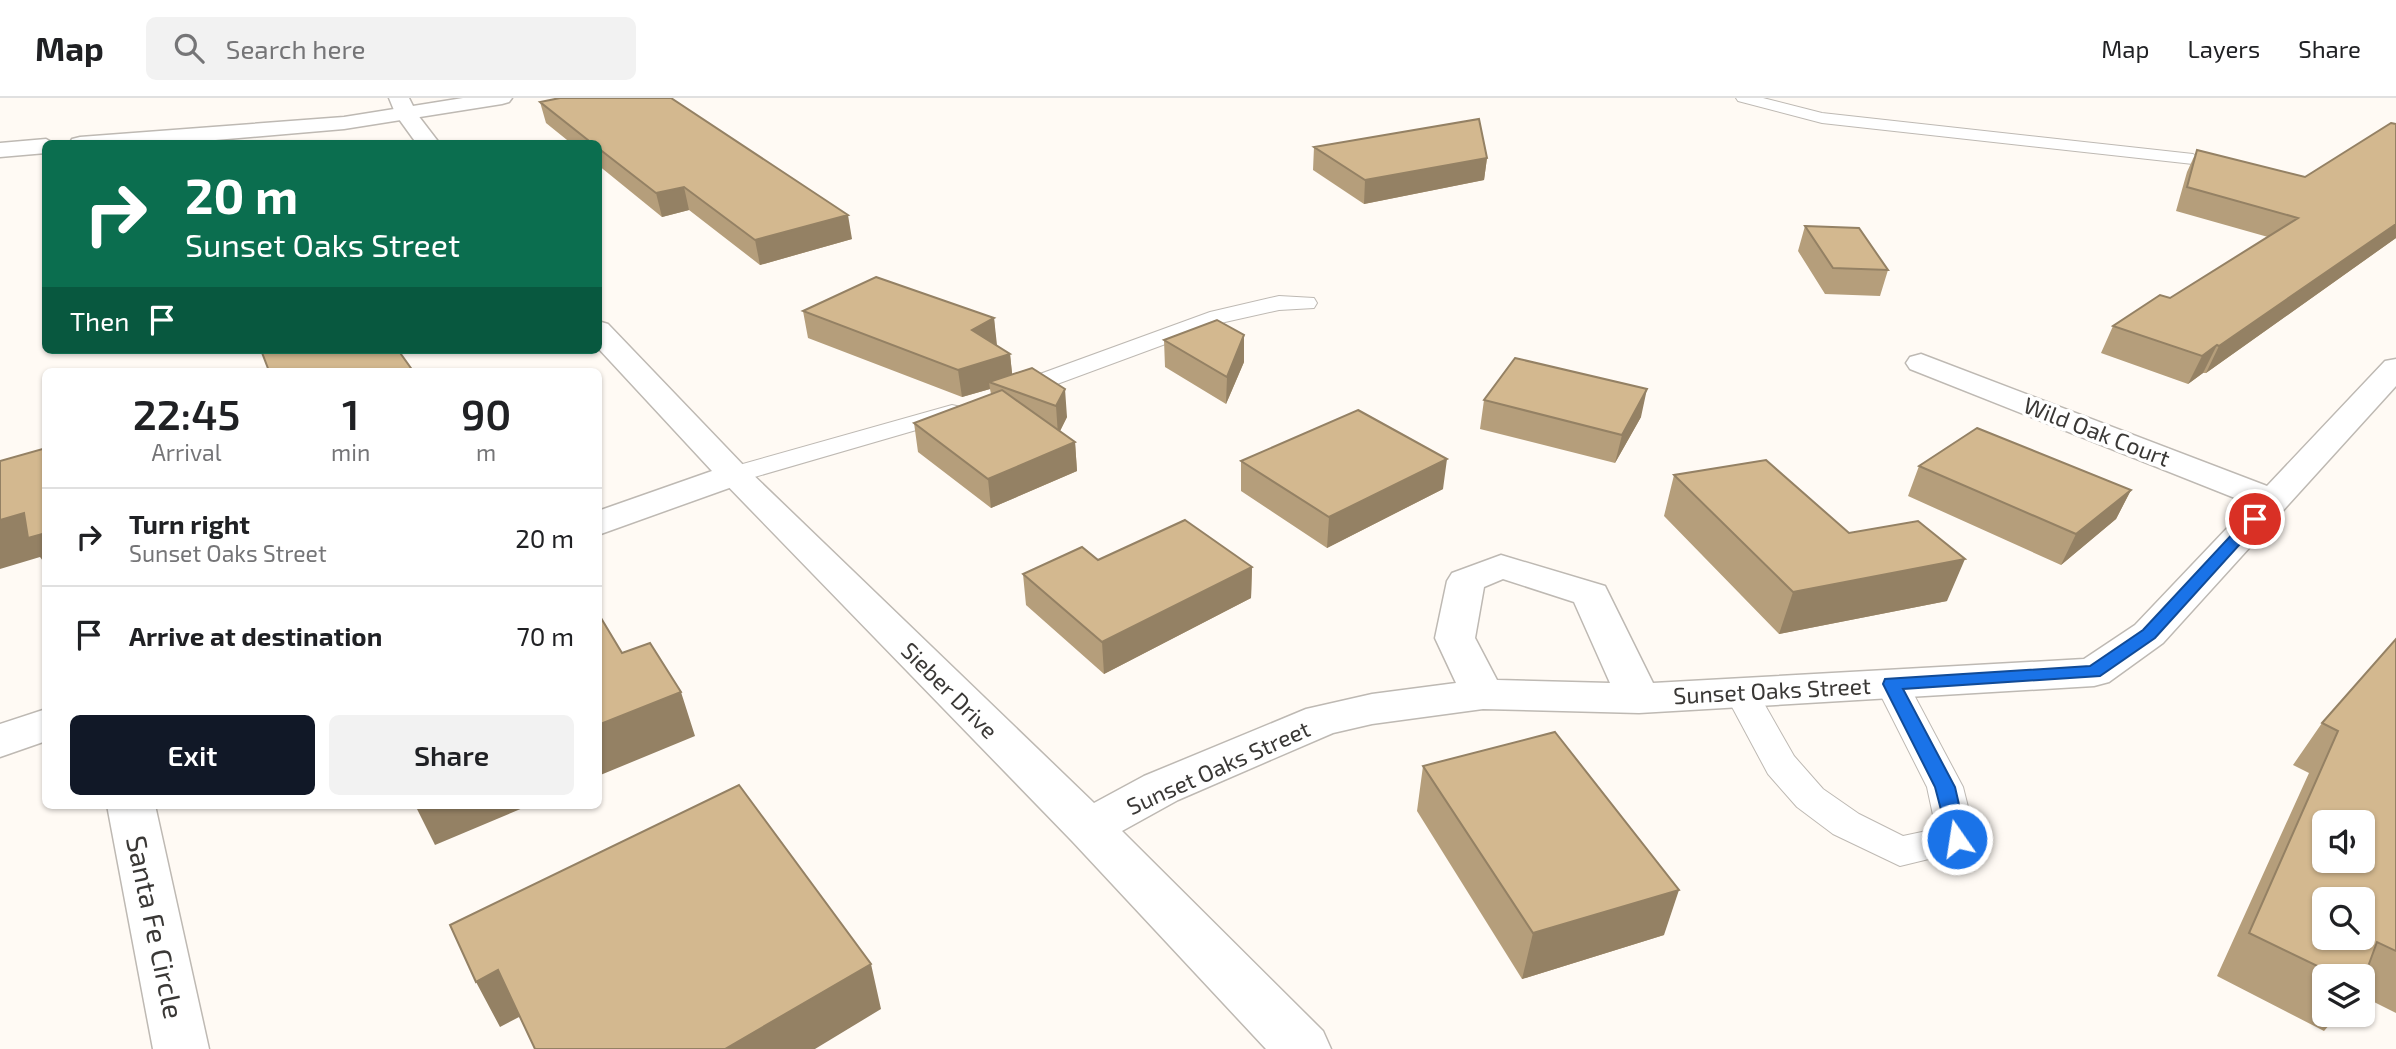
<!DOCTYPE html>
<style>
:root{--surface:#fff;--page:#f2f2f2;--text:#202124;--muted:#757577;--line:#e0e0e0;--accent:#111827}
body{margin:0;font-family:"Exo 2",sans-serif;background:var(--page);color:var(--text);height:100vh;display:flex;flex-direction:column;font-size:26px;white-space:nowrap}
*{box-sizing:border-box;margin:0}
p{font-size:23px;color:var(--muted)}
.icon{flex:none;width:38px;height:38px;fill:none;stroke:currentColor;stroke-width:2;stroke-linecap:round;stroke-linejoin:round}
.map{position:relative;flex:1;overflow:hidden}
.side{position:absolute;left:42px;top:270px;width:560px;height:441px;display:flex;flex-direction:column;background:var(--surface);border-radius:10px;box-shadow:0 2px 5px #0004}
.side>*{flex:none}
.guide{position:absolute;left:42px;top:42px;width:560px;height:214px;border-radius:10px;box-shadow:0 2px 5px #0004;background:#0b6e4f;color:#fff;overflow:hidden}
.controls{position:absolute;left:2312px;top:712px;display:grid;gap:14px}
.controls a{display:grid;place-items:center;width:63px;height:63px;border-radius:10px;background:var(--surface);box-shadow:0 2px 5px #0004;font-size:35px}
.pin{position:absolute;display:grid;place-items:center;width:60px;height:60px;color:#fff;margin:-30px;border:4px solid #fff;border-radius:50%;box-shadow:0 2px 7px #0007}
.me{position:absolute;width:77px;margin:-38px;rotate:347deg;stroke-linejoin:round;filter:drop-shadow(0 0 5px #0008)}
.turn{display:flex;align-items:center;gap:24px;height:147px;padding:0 28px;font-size:32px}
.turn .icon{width:91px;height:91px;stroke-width:2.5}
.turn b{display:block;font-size:49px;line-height:60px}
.then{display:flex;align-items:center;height:66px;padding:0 28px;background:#0003;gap:14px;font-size:26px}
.eta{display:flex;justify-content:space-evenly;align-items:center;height:119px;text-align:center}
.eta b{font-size:42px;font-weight:600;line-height:49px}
.action{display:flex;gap:14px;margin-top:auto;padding:14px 28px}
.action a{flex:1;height:80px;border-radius:10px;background:var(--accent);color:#fff;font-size:28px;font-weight:600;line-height:80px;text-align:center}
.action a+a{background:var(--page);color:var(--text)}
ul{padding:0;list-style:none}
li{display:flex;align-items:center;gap:21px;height:98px;padding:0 28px;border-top:2px solid var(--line)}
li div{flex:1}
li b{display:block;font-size:26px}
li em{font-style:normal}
header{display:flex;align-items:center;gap:42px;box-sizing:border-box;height:98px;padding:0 35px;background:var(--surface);border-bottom:2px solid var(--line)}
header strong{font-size:33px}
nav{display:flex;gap:38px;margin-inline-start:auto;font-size:24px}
.search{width:490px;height:63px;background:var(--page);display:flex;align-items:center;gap:18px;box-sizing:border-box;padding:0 24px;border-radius:10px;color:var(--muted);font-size:26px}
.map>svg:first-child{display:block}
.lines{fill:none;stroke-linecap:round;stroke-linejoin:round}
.lane-casing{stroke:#beb9b3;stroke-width:2}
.street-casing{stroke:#beb9b3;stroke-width:3}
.secondary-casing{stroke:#beb9b3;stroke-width:3}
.lane{fill:#fff;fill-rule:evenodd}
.street{fill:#fff;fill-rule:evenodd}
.secondary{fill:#fff;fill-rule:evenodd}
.wall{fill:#b59e7b}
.shaded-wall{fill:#948164}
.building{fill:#d3b88f;stroke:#948164;stroke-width:2;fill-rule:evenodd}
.route{fill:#1a73e8;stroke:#114b97;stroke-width:2}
.labels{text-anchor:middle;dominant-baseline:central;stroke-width:7;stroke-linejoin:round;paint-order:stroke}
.street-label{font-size:23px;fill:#3a3836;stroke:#fff}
.near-street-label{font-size:28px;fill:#3a3836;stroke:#fff}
</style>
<header>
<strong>Map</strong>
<div class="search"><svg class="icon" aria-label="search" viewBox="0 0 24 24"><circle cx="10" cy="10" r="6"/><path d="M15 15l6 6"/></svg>Search here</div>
<nav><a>Map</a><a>Layers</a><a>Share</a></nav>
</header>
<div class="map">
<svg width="2396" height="951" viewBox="0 0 2396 951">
<rect width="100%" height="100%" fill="#fffaf4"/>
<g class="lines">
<g class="lane-casing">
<path id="lane" d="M 1736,0 L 1763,0 L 1822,15 L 2193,56 L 2202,61 L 2193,66 L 1822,25 L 1738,3 Z
M 1279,198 L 1314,200 L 1317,205 L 1314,210 L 1279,212 L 1225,224 L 1022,299 L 1013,301 L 1004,299 L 1001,294 L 1004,289 L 1210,214 Z
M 952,307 L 961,309 L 964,314 L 961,319 L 734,385 L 725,383 L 721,377 L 725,371 Z
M 1892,575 L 1904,578 L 1963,689 L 1976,741 L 1970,751 L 1900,768 L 1833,736 L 1797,709 L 1768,676 L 1724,594 L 1729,586 L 1741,583 L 1753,586 L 1794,658 L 1823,691 L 1859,716 L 1903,738 L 1936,731 L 1927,689 L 1875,586 L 1880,578 Z"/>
</g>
<g class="street-casing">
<path id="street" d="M 463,0 L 512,0 L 509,4 L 502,6 L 344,31 L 169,46 L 69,46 L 72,41 L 80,39 L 344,19 Z
M 46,41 L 55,46 L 46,46 L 46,55 L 0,59 L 0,45 Z
M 1921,256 L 2267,388 L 2385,263 L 2396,261 L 2396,288 L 2163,545 L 2109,584 L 2094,588 L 1639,615 L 1483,611 L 1372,626 L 1333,635 L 1178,702 L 1122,733 L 1323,933 L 1331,951 L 1266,951 L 1072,743 L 717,377 L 722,370 L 734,367 L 746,370 L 1094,705 L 1144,678 L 1306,611 L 1372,596 L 1456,585 L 1435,540 L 1447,483 L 1452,475 L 1501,457 L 1605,488 L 1653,585 L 2084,561 L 2135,527 L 2250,406 L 1910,271 L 1906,265 L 1910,259 ZM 1503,481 L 1574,504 L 1610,585 L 1497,582 L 1475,540 L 1484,489 Z
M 107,707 L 155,707 L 209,951 L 153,951 Z"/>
</g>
<g class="secondary-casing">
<path id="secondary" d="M 389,0 L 409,0 L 417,16 L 440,46 L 417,46 L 396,17 Z
M 598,223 L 608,226 L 746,370 L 751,377 L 746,384 L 598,437 L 598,413 L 712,373 L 598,250 Z
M 46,611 L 46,643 L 0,659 L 0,626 Z"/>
</g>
<use href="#lane" class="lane"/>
<use href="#street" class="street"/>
<use href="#secondary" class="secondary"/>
</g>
<path class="wall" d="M 540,4 L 852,141 L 760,167 L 689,112 L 662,119 L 598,67 L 598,46 L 572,46 L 546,25 Z
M 2396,26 L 2396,140 L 2206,275 L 2203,275 L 2188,286 L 2101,255 L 2113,228 L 2170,200 L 2268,139 L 2176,113 L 2187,74 L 2197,52 L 2305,79 Z
M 1314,49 L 1487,60 L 1484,82 L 1364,106 L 1313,72 Z
M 1805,128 L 1888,172 L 1880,198 L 1825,196 L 1798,153 Z
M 803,213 L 994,220 L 996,247 L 1010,256 L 1012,276 L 1032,270 L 1067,319 L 1060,333 L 1075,344 L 1077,373 L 991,410 L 918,354 L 914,325 L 991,296 L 990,291 L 962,299 L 808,240 Z
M 1164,242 L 1244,264 L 1226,306 L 1165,269 Z
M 1484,302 L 1641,319 L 1615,365 L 1480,331 Z
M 1241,363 L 1443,391 L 1327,450 L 1241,393 Z
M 1919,368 L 2131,392 L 2116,421 L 2061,467 L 1908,398 Z
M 1674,377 L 1849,435 L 1947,503 L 1779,536 L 1664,418 Z
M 1098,462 L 1252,469 L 1251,500 L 1104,576 L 1026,507 L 1023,476 Z
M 2396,541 L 2396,915 L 2362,898 L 2362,878 L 2324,878 L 2324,917 L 2338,917 L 2324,933 L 2217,878 L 2309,675 L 2293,667 L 2322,625 Z
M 1423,668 L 1664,837 L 1522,881 L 1417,713 Z"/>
<path class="shaded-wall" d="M 1487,60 L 1484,82 L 1364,106 L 1365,82 Z
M 684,89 L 689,112 L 662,119 L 656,95 Z
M 848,117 L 852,141 L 760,167 L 755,142 Z
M 2396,126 L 2396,140 L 2206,275 L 2219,248 Z
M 994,220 L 997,247 L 975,259 L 972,232 Z
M 1244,237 L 1244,264 L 1226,306 L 1227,279 Z
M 2217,247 L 2203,275 L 2188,286 L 2202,258 Z
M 1010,256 L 1013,284 L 989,284 L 990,291 L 962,299 L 958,272 Z
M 1065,291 L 1067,319 L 1058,337 L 1056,308 Z
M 1647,291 L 1641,319 L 1615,365 L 1622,337 Z
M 1075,344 L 1077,373 L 991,410 L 988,381 Z
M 1447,361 L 1443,391 L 1327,450 L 1329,419 Z
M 2131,392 L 2116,421 L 2061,467 L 2076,436 Z
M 24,415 L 46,435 L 46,467 L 40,459 L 0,471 L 0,422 Z
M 1965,461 L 1947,503 L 1779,536 L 1793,494 Z
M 1252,469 L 1251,500 L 1104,576 L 1102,544 Z
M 681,594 L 695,638 L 598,678 L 598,627 Z
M 415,707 L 530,707 L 435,747 Z
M 1679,792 L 1664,837 L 1522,881 L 1533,835 Z
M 871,866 L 881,911 L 815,951 L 725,951 Z
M 498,872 L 521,918 L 500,929 L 476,884 Z"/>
<path class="building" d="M 560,0 L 671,0 L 848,117 L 755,142 L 684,89 L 656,95 L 598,50 L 598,46 L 593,46 L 540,4 Z
M 1479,21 L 1487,60 L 1365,82 L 1314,49 Z
M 2391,25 L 2396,26 L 2396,126 L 2219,248 L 2217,247 L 2202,258 L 2113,228 L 2160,197 L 2170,200 L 2298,120 L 2187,89 L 2197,52 L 2305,79 Z
M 1805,128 L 1859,130 L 1888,172 L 1833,170 Z
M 876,179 L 994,220 L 972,232 L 1010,256 L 958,272 L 803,213 Z
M 1217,222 L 1244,237 L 1227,279 L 1164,242 Z
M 261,252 L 398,252 L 413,273 L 269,273 Z
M 1515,260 L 1647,291 L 1622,337 L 1484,302 Z
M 1032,270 L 1065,291 L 1056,308 L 989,284 Z
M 1002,292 L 1075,344 L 988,381 L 914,325 Z
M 1358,312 L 1447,361 L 1329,419 L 1241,363 Z
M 1977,330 L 2131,392 L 2076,436 L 1919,368 Z
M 46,350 L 46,435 L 28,440 L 24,415 L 0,422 L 0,363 Z
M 1766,362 L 1849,435 L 1918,423 L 1965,461 L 1793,494 L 1674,377 Z
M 1185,422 L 1252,469 L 1102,544 L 1023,476 L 1082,449 L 1098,462 Z
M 598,515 L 622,555 L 650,545 L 681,594 L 598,627 Z
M 2396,541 L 2396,853 L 2377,844 L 2362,885 L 2362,878 L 2338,878 L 2249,835 L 2338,633 L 2322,625 ZM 2324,724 L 2362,724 L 2362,763 L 2324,763 ZM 2324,802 L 2362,802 L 2362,840 L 2324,840 Z
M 1555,634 L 1679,792 L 1533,835 L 1423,668 Z
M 739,687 L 871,866 L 725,951 L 535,951 L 498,872 L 476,884 L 450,827 Z"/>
<path class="route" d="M 2255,416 L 2260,418 L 2262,421 L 2260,424 L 2155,540 L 2100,578 L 1903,591 L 1955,689 L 1967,741 L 1964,746 L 1957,748 L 1950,746 L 1935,689 L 1883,586 L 1885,581 L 2090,568 L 2143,532 L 2249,418 Z"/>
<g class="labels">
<g class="street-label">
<text transform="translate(2097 333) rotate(21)">Wild Oak Court</text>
<text transform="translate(950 592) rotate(45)">Sieber Drive</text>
<text transform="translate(1772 592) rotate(-3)">Sunset Oaks Street</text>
<text transform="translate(1218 669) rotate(-24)">Sunset Oaks Street</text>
</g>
<g class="near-street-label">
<text transform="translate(156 829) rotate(78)">Santa Fe Circle</text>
</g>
</g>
</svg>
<div class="controls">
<a><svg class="icon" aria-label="sound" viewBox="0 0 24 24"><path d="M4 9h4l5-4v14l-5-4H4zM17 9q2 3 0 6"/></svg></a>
<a><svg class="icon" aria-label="search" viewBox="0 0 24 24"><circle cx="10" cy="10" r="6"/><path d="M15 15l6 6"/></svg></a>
<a><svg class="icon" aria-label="layers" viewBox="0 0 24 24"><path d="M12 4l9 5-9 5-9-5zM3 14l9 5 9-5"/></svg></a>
</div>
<div class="pin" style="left:2255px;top:421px;background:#d93025"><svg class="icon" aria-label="arrive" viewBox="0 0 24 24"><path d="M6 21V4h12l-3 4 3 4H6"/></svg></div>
<svg class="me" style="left:1957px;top:741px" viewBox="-20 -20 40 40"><circle r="17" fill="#1a73e8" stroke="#fff" stroke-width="3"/><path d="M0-11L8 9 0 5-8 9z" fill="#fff"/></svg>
<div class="guide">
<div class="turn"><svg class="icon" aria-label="right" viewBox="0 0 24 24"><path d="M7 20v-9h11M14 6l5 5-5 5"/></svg><div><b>20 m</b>Sunset Oaks Street</div></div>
<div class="then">Then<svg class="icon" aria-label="arrive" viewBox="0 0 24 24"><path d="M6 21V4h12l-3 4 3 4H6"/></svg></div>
</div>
<section class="side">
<div class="eta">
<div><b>22:45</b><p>Arrival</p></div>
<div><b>1</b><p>min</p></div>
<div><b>90</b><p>m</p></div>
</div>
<ul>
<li><svg class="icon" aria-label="right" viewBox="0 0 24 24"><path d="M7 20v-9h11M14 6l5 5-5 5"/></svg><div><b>Turn right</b><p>Sunset Oaks Street</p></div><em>20 m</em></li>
<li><svg class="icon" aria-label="arrive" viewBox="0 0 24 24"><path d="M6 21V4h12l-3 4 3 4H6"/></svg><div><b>Arrive at destination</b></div><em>70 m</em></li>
</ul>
<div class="action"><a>Exit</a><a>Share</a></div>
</section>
</div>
